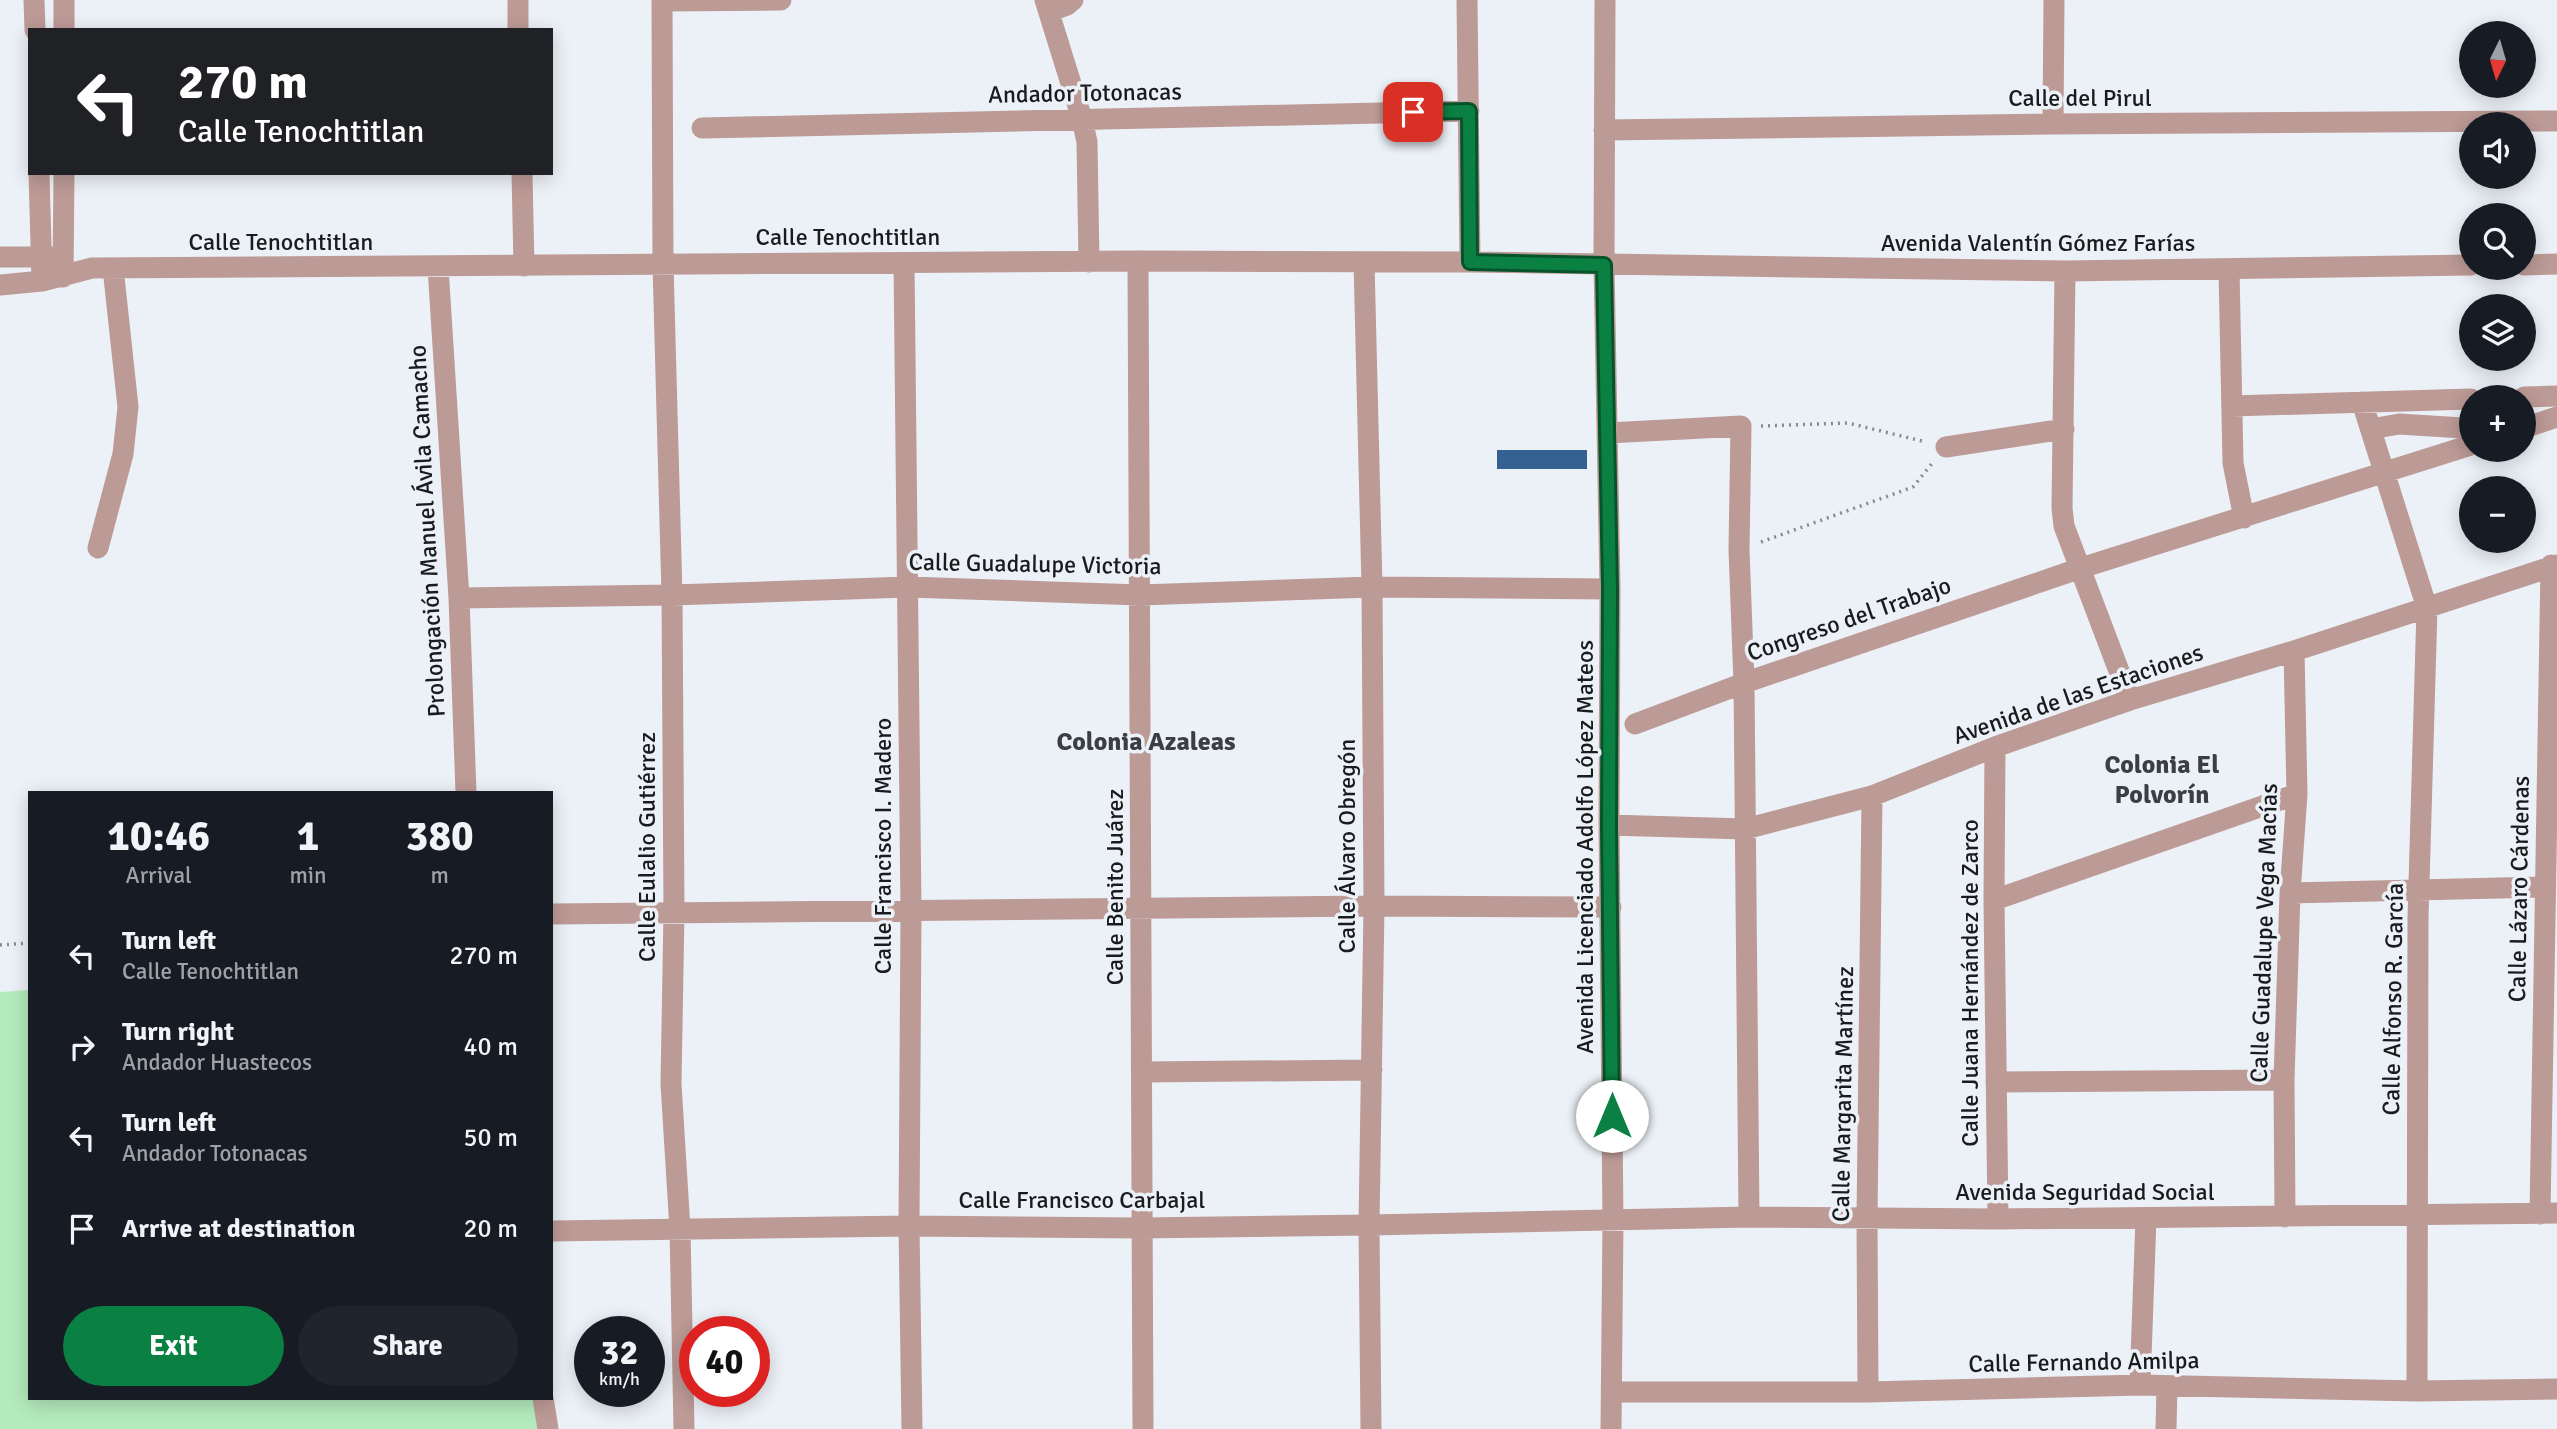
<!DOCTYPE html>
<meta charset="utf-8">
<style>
:root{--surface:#171b24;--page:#20242c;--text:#f1f3f6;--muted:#9ea1a6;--accent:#0b8043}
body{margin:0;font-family:Signika,sans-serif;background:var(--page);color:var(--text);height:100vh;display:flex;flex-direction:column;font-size:26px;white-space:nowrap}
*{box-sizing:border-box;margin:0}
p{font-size:23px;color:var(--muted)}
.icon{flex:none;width:38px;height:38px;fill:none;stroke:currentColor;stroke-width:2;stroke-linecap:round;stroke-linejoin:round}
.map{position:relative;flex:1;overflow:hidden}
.side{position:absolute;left:28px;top:791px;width:525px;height:609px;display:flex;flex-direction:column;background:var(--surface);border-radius:0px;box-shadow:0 4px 18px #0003}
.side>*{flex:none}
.banner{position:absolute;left:28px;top:28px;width:525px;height:147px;border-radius:0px;box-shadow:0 4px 18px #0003;background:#202124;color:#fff;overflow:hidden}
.needle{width:46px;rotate:185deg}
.tools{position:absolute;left:2459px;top:21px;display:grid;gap:14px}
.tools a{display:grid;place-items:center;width:77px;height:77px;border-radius:50%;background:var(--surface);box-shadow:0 4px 18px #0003;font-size:35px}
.speed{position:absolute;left:574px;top:1316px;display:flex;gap:14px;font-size:35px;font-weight:700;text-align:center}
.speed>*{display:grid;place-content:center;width:91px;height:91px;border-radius:50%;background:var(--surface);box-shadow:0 4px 18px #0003;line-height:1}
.speed small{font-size:18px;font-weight:400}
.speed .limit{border:10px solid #d22;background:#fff;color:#111}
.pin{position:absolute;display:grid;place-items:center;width:60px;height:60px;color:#fff;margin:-30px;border-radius:14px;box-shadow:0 4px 10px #0006}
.me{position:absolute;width:77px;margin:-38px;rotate:0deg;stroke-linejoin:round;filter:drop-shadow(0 0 5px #0008)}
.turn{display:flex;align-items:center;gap:24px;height:147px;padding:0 35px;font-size:32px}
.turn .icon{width:91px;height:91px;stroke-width:2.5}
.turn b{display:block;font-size:49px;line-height:60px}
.eta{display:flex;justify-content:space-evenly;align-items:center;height:119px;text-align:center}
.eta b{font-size:42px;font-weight:800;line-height:49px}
.primary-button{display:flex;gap:14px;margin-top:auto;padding:14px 35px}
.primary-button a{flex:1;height:80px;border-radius:42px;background:var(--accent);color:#fff;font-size:28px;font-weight:800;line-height:80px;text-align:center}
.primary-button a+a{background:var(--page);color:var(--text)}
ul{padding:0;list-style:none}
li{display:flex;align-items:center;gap:21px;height:91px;padding:0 35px}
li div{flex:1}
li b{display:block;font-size:26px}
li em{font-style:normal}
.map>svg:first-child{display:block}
.green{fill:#b4ebbc}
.building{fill:#346191}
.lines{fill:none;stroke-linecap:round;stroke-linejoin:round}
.path{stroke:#878a8e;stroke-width:3.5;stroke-dasharray:2 5;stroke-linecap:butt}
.minor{stroke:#bc9a96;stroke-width:21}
.route-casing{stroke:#07532c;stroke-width:18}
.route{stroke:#0b8043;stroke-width:12}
.labels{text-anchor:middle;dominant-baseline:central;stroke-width:7;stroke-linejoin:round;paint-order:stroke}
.street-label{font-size:24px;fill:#1a1b1d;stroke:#ecf1f7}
.neighbourhood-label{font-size:26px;font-weight:bold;fill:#3b3f43;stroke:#ecf1f7}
</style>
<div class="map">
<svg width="2557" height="1429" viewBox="0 0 2557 1429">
<rect width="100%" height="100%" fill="#ecf1f7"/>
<path class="green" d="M 30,990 L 30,1398 L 535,1398 L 540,1429 L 0,1429 L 0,992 Z"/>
<path class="building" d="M 1497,450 L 1587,450 L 1587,469 L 1497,469 Z"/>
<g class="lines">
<path class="path" d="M 1761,426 L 1848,423 L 1926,442
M 1761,542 L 1913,487 L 1934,461
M 0,945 L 30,943"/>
<path class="minor" d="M 34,0 L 35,30
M 518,0 L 518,30
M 662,0 L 663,265 L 672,595 L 674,911 L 671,1084 L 680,1229 L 684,1429
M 1045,0 L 1082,119 L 1087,142 L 1089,262
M 1467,0 L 1470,262
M 1605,0 L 1604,265 L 1610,589 L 1609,825 L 1613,1221 L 1611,1429
M 662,1 L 781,0
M 1049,12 L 1067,5 L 1073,0
M 64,30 L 64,0
M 2053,124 L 2054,0
M 702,128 L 1469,111
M 1604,130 L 2053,124 L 2557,121
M 39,173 L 42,281
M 522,173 L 524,266
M 0,257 L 54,257
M 1138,261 L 1143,1429
M 1364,262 L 1372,587 L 1374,906 L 1369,1225 L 1371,1429
M 904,263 L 911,911 L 909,1226 L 912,1429
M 2524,265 L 2557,264
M 438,267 L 459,598 L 466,793
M 2229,270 L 2233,463 L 2244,518
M 2065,271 L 2062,508 L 2064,526 L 2130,700
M 63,277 L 64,173
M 0,285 L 42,281 L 92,268 L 1138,261 L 1470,262 L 2065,271 L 2471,265
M 2524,397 L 2557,396
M 2362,402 L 2427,608 L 2418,918 L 2417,1391
M 2232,406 L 2471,399
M 2524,428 L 2557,417
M 2371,429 L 2399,424 L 2463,428
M 1608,433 L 1741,426 L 1739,550 L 1744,683 L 1749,1217
M 1946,447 L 2064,429
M 98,548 L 123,454 L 128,407 L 113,268
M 459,598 L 672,595 L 908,587 L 1140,595 L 1372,587 L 1610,589
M 1635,724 L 1744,683 L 2081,568 L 2471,445
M 1995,747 L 1994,900 L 1998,1219
M 1609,825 L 1745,829 L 1872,796 L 1995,747 L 2130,700 L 2294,651 L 2557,565
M 2290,893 L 2545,887
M 1994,900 L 2297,794
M 551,914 L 1374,906 L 1611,907
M 1142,1072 L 1372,1070
M 1996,1082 L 2284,1080
M 2540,1214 L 2551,565
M 2285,1217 L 2284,1080 L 2290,893 L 2297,794 L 2294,651
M 551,1231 L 909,1226 L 1141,1228 L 1369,1225 L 1749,1217 L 1998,1219 L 2557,1213
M 2140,1385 L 2146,1218
M 1612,1392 L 1868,1392 L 2140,1385 L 2417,1391 L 2557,1389
M 1868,1392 L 1867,1219 L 1872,796
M 543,1398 L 548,1429
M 2166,1429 L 2167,1386"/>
</g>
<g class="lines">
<g class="route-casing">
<path id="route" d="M 1413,112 L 1469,111 L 1470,262 L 1604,265 L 1610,589 L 1609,825 L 1612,1116"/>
</g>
<use href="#route" class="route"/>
</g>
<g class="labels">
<g class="street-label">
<text transform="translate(1085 93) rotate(-1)">Andador Totonacas</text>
<text x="2080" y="98">Calle del Pirul</text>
<text x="848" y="237">Calle Tenochtitlan</text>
<text x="281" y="242">Calle Tenochtitlan</text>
<text x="2038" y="243">Avenida Valentín Gómez Farías</text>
<text transform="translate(427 531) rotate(-93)">Prolongación Manuel Ávila Camacho</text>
<text transform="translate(1035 564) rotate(1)">Calle Guadalupe Victoria</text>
<text transform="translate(1849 619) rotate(-19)">Congreso del Trabajo</text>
<text transform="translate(2078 694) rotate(-19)">Avenida de las Estaciones</text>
<text transform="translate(883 846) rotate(-90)">Calle Francisco I. Madero</text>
<text transform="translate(1347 846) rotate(-90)">Calle Álvaro Obregón</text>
<text transform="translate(647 847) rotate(-90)">Calle Eulalio Gutiérrez</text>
<text transform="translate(1585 847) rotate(-90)">Avenida Licenciado Adolfo López Mateos</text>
<text transform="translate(1115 887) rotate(-90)">Calle Benito Juárez</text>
<text transform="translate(2519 889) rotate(-89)">Calle Lázaro Cárdenas</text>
<text transform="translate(2264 933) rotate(-88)">Calle Guadalupe Vega Macías</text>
<text transform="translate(1970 983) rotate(-90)">Calle Juana Hernández de Zarco</text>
<text transform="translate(2393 999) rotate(-89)">Calle Alfonso R. García</text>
<text transform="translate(1843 1094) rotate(-89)">Calle Margarita Martínez</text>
<text x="2085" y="1192">Avenida Seguridad Social</text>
<text x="1082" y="1200">Calle Francisco Carbajal</text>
<text transform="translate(2084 1362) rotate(-1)">Calle Fernando Amilpa</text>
</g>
<g class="neighbourhood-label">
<text x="1146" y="742">Colonia Azaleas</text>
<text x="2162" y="765">Colonia El<tspan x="2162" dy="30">Polvorín</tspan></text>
</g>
</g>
</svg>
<div class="tools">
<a><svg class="needle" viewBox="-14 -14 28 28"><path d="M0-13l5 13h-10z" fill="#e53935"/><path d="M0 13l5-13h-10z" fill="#9ea1a6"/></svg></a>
<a><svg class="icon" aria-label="sound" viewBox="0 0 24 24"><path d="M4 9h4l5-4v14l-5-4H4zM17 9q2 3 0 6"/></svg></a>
<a><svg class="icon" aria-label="search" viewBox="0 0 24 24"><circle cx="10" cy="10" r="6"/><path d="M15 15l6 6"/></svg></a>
<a><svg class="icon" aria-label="layers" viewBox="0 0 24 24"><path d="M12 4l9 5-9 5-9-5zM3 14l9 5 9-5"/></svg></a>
<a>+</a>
<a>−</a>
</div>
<div class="speed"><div>32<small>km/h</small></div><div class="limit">40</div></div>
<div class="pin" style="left:1413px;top:112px;background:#d93025"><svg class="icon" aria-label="arrive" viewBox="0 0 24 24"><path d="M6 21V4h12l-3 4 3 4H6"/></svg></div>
<svg class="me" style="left:1612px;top:1116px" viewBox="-20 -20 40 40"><circle r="19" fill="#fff"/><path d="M0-13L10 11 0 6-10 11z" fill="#0b8043"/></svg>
<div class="banner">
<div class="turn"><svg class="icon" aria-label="left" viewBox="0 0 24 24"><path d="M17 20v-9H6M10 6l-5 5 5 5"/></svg><div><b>270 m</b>Calle Tenochtitlan</div></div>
</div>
<section class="side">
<div class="eta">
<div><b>10:46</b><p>Arrival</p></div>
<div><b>1</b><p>min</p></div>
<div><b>380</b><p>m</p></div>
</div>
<ul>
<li><svg class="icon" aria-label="left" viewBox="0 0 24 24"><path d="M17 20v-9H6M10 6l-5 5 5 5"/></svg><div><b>Turn left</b><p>Calle Tenochtitlan</p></div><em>270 m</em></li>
<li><svg class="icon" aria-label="right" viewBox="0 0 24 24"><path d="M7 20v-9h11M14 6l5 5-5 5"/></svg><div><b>Turn right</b><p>Andador Huastecos</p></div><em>40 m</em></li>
<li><svg class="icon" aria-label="left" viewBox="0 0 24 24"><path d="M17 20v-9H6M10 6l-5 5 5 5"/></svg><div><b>Turn left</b><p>Andador Totonacas</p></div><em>50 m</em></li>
<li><svg class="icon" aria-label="arrive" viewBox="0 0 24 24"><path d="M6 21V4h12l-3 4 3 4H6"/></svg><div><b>Arrive at destination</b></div><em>20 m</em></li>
</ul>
<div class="primary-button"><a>Exit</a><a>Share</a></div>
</section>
</div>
